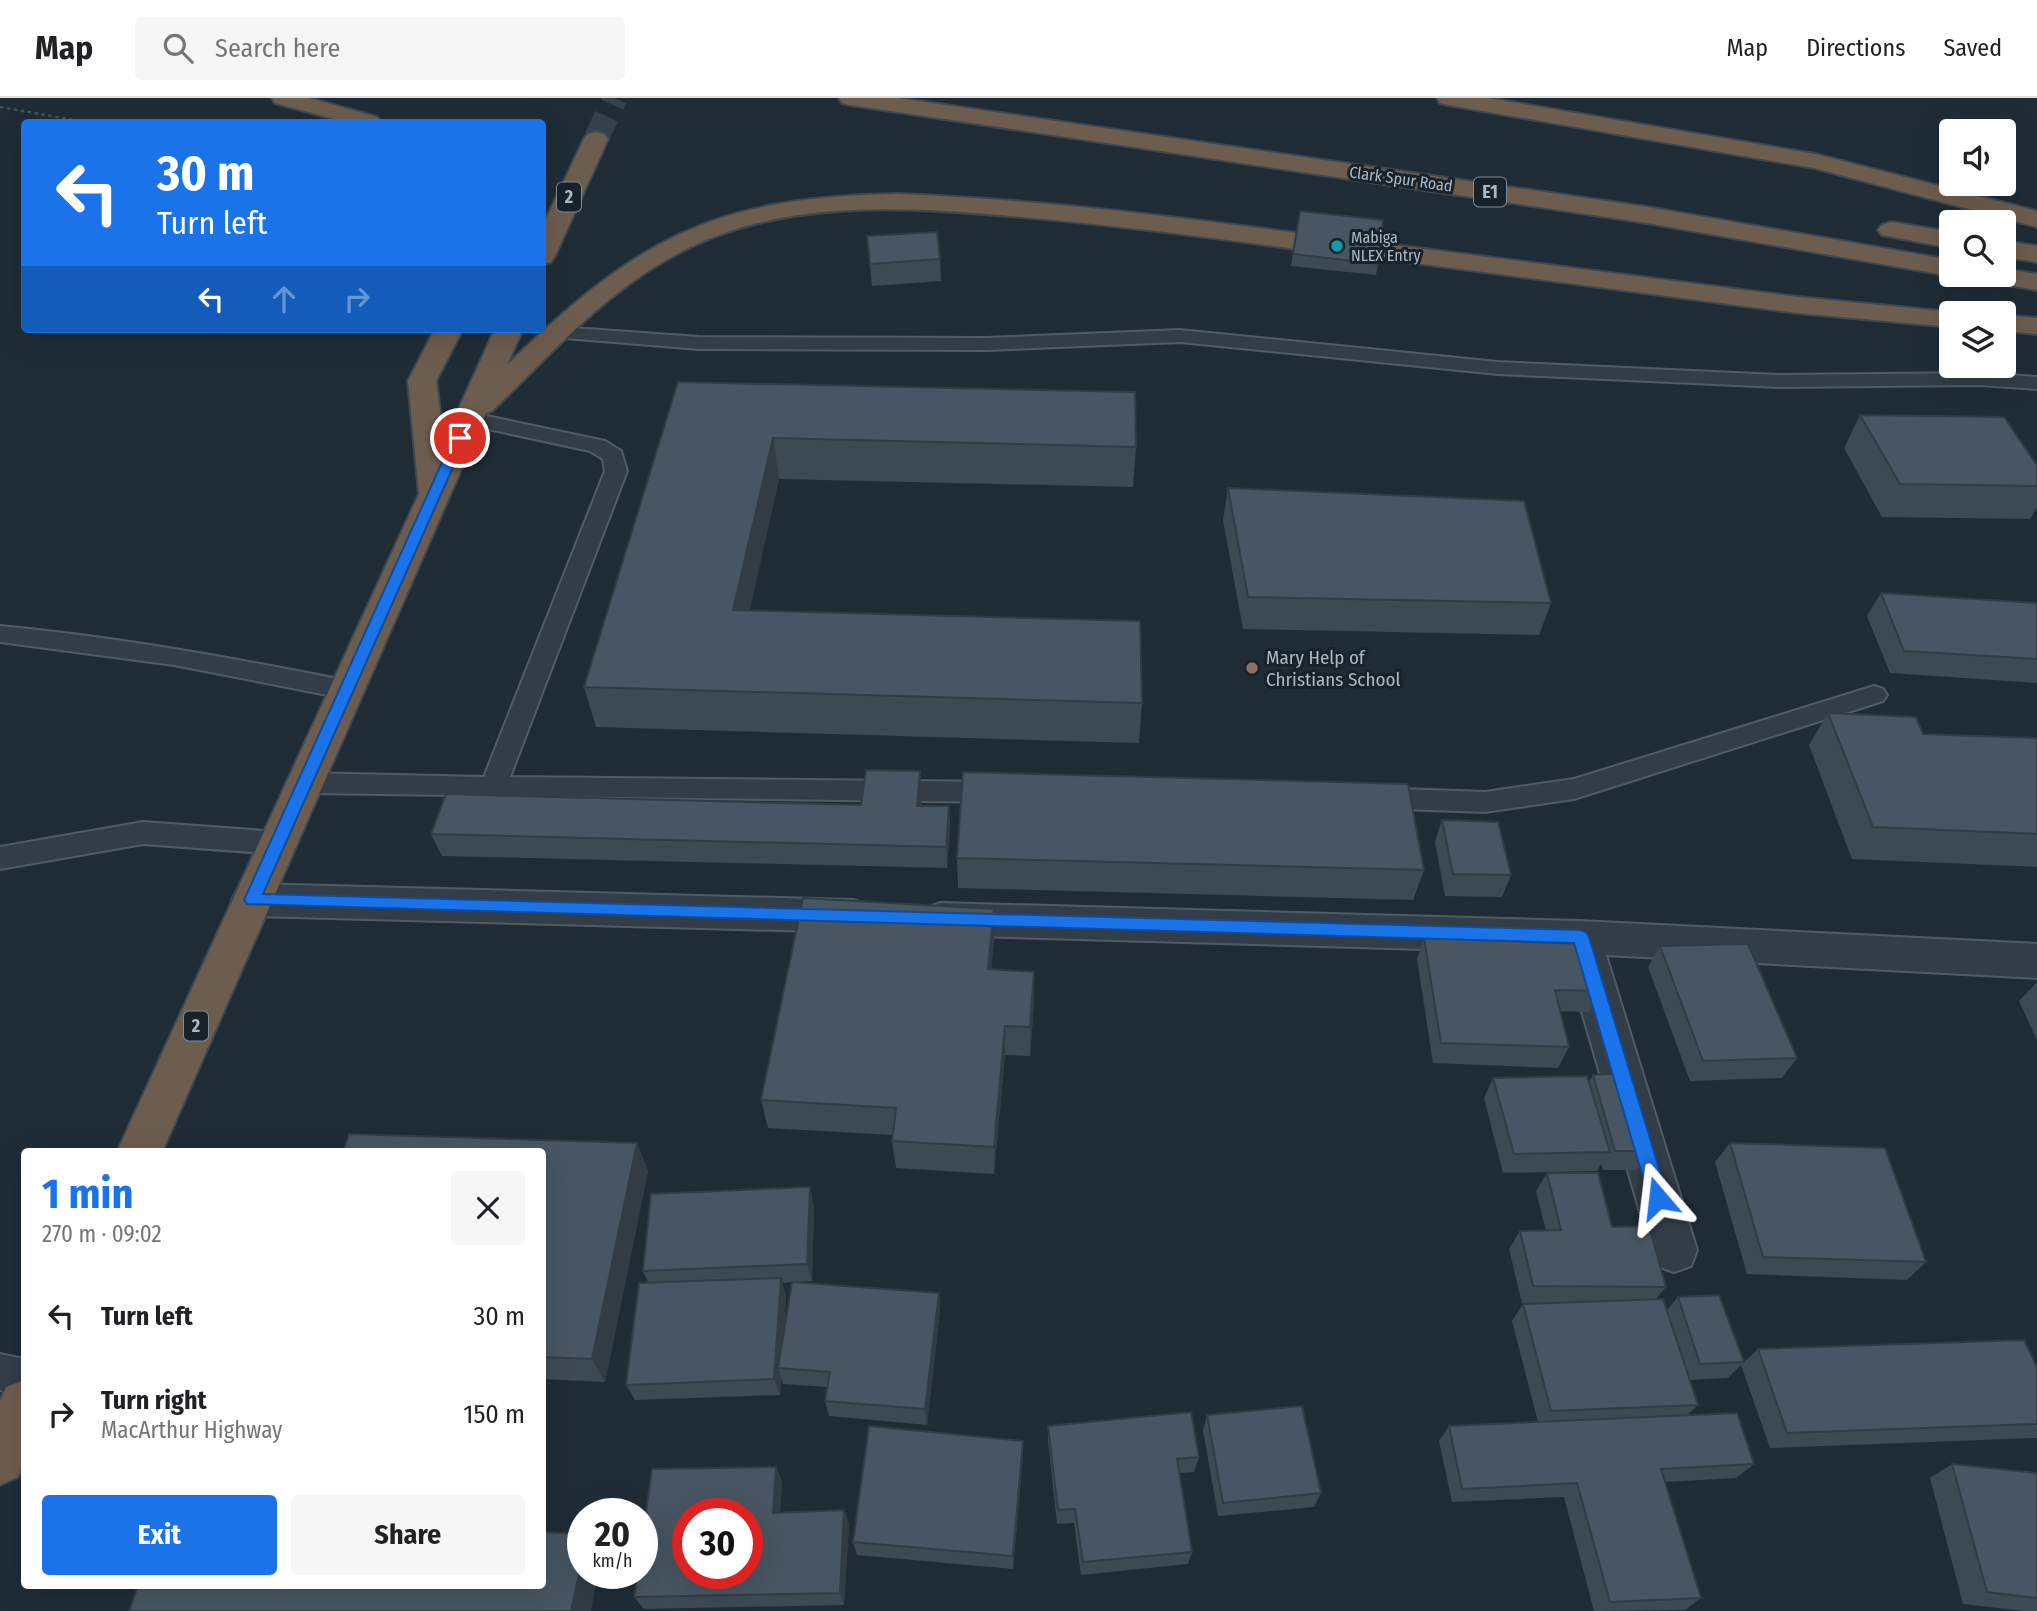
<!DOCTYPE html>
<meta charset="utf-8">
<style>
:root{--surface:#fff;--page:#f6f6f6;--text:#202124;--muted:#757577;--line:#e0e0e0;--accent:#1a73e8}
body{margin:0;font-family:"Fira Sans Condensed",sans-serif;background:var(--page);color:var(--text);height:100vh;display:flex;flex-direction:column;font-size:26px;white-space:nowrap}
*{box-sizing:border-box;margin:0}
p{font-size:23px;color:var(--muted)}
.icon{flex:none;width:38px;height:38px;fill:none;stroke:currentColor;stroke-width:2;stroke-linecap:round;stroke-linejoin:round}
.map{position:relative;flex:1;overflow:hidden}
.drawer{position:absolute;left:21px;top:1050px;width:525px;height:441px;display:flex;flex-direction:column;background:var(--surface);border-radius:7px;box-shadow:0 7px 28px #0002}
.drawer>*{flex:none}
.top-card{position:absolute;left:21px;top:21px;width:525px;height:214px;border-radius:7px;box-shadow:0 7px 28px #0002;background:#1a73e8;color:#fff;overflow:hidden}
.fabs{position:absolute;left:1939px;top:21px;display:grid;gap:14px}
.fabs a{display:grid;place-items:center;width:77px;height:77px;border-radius:7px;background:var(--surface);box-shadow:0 7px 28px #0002;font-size:35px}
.speed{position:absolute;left:567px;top:1400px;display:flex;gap:14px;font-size:35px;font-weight:700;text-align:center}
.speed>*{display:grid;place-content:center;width:91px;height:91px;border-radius:50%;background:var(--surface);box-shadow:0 7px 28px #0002;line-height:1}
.speed small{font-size:18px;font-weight:400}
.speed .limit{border:10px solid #d22;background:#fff;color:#111}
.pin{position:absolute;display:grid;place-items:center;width:60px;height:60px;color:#fff;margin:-30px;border:4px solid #fff;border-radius:50%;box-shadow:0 2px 7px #0007}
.me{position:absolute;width:77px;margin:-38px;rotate:343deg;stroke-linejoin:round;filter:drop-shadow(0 0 5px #0008)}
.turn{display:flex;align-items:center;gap:24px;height:147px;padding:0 21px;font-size:32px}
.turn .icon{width:91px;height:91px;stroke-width:2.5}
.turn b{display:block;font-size:49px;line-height:60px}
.lanes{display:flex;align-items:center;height:66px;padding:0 21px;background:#0003;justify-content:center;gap:35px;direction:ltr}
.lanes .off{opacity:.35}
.round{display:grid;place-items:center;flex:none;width:74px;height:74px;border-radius:7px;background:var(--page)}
.head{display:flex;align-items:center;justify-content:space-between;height:119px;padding:0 21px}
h1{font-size:42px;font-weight:700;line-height:52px;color:var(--accent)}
.button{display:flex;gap:14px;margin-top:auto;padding:14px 21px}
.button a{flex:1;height:80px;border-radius:7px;background:var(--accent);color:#fff;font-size:28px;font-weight:700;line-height:80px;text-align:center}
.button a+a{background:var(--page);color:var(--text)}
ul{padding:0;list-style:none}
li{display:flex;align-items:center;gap:21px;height:98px;padding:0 21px}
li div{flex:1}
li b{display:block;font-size:26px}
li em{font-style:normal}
header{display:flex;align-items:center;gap:42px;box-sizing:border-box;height:98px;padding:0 35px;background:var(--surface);border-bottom:2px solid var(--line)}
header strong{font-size:33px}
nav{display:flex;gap:38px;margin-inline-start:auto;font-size:24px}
.search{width:490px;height:63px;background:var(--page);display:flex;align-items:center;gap:18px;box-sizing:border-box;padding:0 24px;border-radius:7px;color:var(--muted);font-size:26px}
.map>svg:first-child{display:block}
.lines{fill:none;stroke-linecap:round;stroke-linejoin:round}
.highway-tunnel{stroke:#34414b;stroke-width:25;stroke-dasharray:25 13;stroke-linecap:butt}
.lane-casing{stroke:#505b65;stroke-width:4}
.street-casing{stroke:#505b65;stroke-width:4}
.highway-casing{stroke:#3d4851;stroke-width:4}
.path{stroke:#405656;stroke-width:2.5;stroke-dasharray:3.5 3.5;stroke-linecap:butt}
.lane{fill:#323d47;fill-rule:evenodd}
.street{fill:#323d47;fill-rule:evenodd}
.highway{fill:#6d5d4f;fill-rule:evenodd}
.wall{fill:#3d4a54;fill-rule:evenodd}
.shaded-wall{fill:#323c45}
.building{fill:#475662;stroke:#323c45;stroke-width:2;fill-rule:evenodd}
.route{fill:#1a73e8;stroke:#114b97;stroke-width:2}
.culture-dot{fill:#0f9aa8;stroke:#18222b;stroke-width:2.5}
.education-dot{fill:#8d6e63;stroke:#18222b;stroke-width:2.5}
.labels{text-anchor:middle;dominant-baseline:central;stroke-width:6;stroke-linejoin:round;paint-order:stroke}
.far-street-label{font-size:16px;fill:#acb8c4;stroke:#18222b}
.far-poi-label{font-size:16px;fill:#acb8c4;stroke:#18222b;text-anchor:start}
.shield{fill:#18222b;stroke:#808b96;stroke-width:2}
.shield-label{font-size:18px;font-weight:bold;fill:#acb8c4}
.poi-label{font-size:19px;fill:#acb8c4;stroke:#18222b;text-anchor:start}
</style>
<header>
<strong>Map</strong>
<div class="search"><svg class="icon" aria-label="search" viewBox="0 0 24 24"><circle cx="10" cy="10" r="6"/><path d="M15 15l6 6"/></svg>Search here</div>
<nav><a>Map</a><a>Directions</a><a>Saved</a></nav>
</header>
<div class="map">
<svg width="2037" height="1513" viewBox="0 0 2037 1513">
<rect width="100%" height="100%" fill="#1f2c36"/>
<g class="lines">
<path class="highway-tunnel" d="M 596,41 L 615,0"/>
<g class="lane-casing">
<path id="lane" d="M 559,229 L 699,239 L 987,240 L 1180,232 L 1498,264 L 1779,277 L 1980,275 L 2037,279 L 2037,291 L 1980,287 L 1779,289 L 1498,276 L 1180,244 L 987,252 L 699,251 L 552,239 L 549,235 L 552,231 Z
M 468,314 L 605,343 L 621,353 L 627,373 L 510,679 L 1001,684 L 1011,687 L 1015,694 L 1011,701 L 1001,704 L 306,695 L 296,692 L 293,685 L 296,678 L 306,675 L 484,679 L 605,373 L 603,361 L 590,353 L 460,325 L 457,320 L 460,315 Z
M 0,528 C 117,539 233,560 348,583 L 357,586 L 361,592 L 357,598 L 348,601 L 174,567 L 0,544 Z
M 1874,588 L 1883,591 L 1887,597 L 1883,603 L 1574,701 L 1485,714 L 1374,710 L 1364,707 L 1360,700 L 1364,693 L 1374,690 L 1485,694 L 1574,681 Z
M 143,724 L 278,734 L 288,737 L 292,745 L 288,753 L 278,756 L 143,746 L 0,771 L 0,749 Z
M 0,1256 L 24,1261 L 24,1297 L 0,1292 Z"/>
</g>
<g class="street-casing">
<path id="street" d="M 252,786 L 853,802 L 867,807 L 873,818 L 867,829 L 853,834 L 252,818 L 238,813 L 232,802 L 238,791 Z
M 941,805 L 1580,823 L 2037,846 L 2037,880 L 1606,857 L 1697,1152 L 1691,1168 L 1674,1174 L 1657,1168 L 1651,1152 L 1565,855 L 941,837 L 927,832 L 921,821 L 927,810 Z"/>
</g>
<g class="highway-casing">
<path id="highway" d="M 272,0 L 309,0 L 377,19 L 381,24 L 345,24 L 275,5 Z
M 839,0 L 897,0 L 1647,109 L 1951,162 L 1951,177 L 1956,177 L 1951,178 L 1647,125 L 850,7 L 842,5 Z
M 1437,0 L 1488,0 L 1815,56 L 2037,113 L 2037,129 L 1814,70 L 1448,7 L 1440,5 Z
M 596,34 L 604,36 L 608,41 L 555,158 L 551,164 L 542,166 L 542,129 L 584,41 L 588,36 Z
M 897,96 C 1030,101 1163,117 1296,135 L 1305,138 L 1309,143 L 1305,148 L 1296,151 C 1209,139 1121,128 1034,120 C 915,110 786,97 677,156 C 605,194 550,257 492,313 L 486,315 L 162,1054 L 117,1054 L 419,396 L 408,283 L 435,231 L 463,231 L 436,283 L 444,343 L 495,231 L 523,231 L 507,267 C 637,141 713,99 897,96 Z
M 1891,124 L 1951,134 L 1951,150 L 1882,137 L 1878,132 L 1882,127 Z
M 2004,143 L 2037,148 L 2037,164 L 2004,159 Z
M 1378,145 L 1798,199 L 1961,215 L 1951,215 L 1951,229 L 1798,215 L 1369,159 L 1365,153 L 1369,147 Z
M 2004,171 L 2037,176 L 2037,192 L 1984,183 L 1980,177 L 2004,177 Z
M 2004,217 L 2037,220 L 2037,236 L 2004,233 Z
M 24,1282 L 24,1364 L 18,1379 L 0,1387 L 0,1303 L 6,1289 Z"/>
</g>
<path class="path" d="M 0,9 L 85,24"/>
<use href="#lane" class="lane"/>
<use href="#street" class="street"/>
<use href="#highway" class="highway"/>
</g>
<path class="wall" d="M 1300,113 L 1378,166 L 1376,177 L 1291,168 Z
M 867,138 L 940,161 L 941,183 L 872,188 Z
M 678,284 L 1136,349 L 1133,389 L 779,381 L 749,512 L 1142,605 L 1139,645 L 596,629 L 584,589 Z
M 1860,317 L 2037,367 L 2037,410 L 2030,421 L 1882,419 L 1844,350 Z
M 1228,390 L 1551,505 L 1539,537 L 1243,531 L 1223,422 Z
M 1881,495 L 2037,505 L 2037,585 L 1890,575 L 1867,518 Z
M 1828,615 L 1923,636 L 2037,640 L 2037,769 L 1852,761 L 1809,647 Z
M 922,695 L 921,708 L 949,708 L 950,730 L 947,770 L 442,758 L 431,736 L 861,707 Z
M 1442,722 L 1511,777 L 1502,799 L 1445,798 L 1435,744 Z
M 957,760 L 1424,772 L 1413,802 L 958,790 Z
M 1424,840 L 1600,893 L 1589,914 L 1560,913 L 1569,949 L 1558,970 L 1433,965 L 1417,861 Z
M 994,841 L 991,871 L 1034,904 L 1030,958 L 1005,957 L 994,1076 L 896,1070 L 892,1043 L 893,1037 L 768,1030 L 761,1002 Z
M 1660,848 L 1797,960 L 1782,980 L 1690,983 L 1648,869 Z
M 2037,884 L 2037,942 L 2019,903 Z
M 1593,977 L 1649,1053 L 1636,1072 L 1603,1072 L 1601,1066 L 1597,1073 L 1503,1075 L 1484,1000 L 1493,980 L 1589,984 Z
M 637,1045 L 648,1073 L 605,1284 L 542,1281 L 542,1054 Z
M 1730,1045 L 1926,1164 L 1907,1182 L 1747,1176 L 1715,1064 Z
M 1547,1075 L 1612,1129 L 1666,1189 L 1656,1201 L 1667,1212 L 1678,1199 L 1744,1264 L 1728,1280 L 1689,1282 L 1698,1307 L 1687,1317 L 1754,1366 L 1736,1380 L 1665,1384 L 1701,1500 L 1685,1512 L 1594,1513 L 1564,1399 L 1452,1404 L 1439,1343 L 1449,1328 L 1538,1324 L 1512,1223 L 1523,1206 L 1551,1205 L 1522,1205 L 1509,1151 L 1520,1133 L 1546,1133 L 1536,1093 Z
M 814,1108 L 812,1183 L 793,1184 L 939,1195 L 940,1212 L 927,1327 L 829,1318 L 825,1303 L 827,1289 L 783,1286 L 781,1280 L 780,1297 L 635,1302 L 626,1287 L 648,1184 L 643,1173 ZM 792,1184 L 784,1235 L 786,1197 L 782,1185 Z
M 1758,1251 L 2037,1269 L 2037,1340 L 1770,1350 L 1741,1267 Z
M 1207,1317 L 1321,1395 L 1314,1409 L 1218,1418 L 1203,1332 Z
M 1048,1328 L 1199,1359 L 1194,1374 L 1179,1375 L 1192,1454 L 1188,1466 L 1081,1477 L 1074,1425 L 1057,1426 L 1048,1343 Z
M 1023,1358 L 1013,1471 L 857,1457 L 853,1444 Z
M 1952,1366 L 2037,1375 L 2037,1513 L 2024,1513 L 1963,1506 L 1930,1380 Z
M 782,1383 L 780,1414 L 844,1412 L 849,1426 L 844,1507 L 644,1511 L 634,1499 Z"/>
<path class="shaded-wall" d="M 773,340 L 779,381 L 741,552 L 733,512 Z
M 920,673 L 922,695 L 918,730 L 917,708 Z
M 949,708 L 950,730 L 947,770 L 946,749 Z
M 994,811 L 994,841 L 989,900 L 988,871 Z
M 1034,874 L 1034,904 L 1030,958 L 1030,929 Z
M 1005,928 L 1005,957 L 994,1076 L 994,1049 Z
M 637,1045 L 648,1073 L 605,1284 L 592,1261 Z
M 810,1089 L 814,1108 L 812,1183 L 807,1166 Z
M 781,1180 L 786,1197 L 781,1270 L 778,1270 L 781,1280 L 780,1297 L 774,1281 Z
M 939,1195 L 940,1212 L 927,1327 L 925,1311 Z
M 1023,1343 L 1023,1358 L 1013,1471 L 1013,1458 Z
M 776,1369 L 782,1383 L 779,1428 L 773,1415 Z
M 844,1412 L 849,1426 L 844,1507 L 840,1495 Z
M 583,1458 L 583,1475 L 598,1475 L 591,1513 L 571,1513 Z"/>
<path class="building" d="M 1300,113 L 1383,122 L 1378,166 L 1293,156 Z
M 937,134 L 940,161 L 870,166 L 867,138 Z
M 678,284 L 1135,294 L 1136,349 L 773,340 L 733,512 L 1140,523 L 1142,605 L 584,589 Z
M 1860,317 L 2004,319 L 2037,367 L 2037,388 L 1900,386 Z
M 1228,390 L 1524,403 L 1551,505 L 1248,499 Z
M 1881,495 L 2037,505 L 2037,561 L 1904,553 Z
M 1828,615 L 1916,619 L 1923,636 L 2037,640 L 2037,736 L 1873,729 Z
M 866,672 L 920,673 L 917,708 L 949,708 L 946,749 L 431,736 L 446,696 L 861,707 Z
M 963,674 L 1408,686 L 1424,772 L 957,760 Z
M 1442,722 L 1498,724 L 1511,777 L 1453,776 Z
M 803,800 L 994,811 L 988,871 L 1034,874 L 1030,929 L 1005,928 L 994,1049 L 892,1043 L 896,1010 L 761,1002 Z
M 1424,840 L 1588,846 L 1600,893 L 1555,892 L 1569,949 L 1441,945 Z
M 1748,846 L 1797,960 L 1703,963 L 1660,848 Z
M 1624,975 L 1649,1053 L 1615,1053 L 1593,977 Z
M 1587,978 L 1610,1054 L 1514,1056 L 1493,980 Z
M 349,1036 L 637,1045 L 592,1261 L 542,1259 L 542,1054 L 343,1054 Z
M 1730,1045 L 1885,1050 L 1926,1164 L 1763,1159 Z
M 1547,1075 L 1598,1075 L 1612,1129 L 1649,1128 L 1666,1189 L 1533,1188 L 1520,1133 L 1561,1132 Z
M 810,1089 L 807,1166 L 643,1173 L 651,1096 Z
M 781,1180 L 774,1281 L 626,1287 L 639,1185 Z
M 792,1184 L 939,1195 L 925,1311 L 825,1303 L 830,1274 L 778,1270 Z
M 1719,1197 L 1744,1264 L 1700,1266 L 1678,1199 Z
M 1663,1201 L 1698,1307 L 1551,1313 L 1523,1206 Z
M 2024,1242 L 2037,1269 L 2037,1326 L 1787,1335 L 1758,1251 Z
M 1302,1308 L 1321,1395 L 1223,1405 L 1207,1317 Z
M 1191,1314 L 1199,1359 L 1177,1361 L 1192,1454 L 1083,1464 L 1075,1411 L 1058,1412 L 1048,1328 Z
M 1737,1315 L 1754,1366 L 1661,1371 L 1701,1500 L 1610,1504 L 1577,1385 L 1462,1391 L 1449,1328 Z
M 869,1328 L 1023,1343 L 1013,1458 L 853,1444 Z
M 1952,1366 L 2037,1375 L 2037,1500 L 1987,1494 Z
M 776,1369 L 773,1415 L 844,1412 L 840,1495 L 634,1499 L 638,1475 L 642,1475 L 642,1442 L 652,1371 ZM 688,1416 L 747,1416 L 747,1475 L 688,1475 Z
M 542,1434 L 583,1436 L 583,1458 L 571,1513 L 129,1513 L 138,1488 L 542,1488 Z"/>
<path class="route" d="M 460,336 L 466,340 L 263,796 L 1580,832 L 1586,834 L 1589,839 L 1668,1100 L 1665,1106 L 1658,1108 L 1652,1106 L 1649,1100 L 1574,845 L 247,806 L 244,802 L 453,340 Z"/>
<circle class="culture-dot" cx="1337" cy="148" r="7"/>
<circle class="education-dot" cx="1252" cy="570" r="7"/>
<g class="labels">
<g class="far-street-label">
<text transform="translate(1401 81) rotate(8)">Clark Spur Road</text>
</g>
<g class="far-poi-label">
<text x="1351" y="139">Mabiga<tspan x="1351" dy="18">NLEX Entry</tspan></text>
</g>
<g class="shield">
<rect x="1474" y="79.5" width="32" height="29" rx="5"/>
<rect x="557" y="84.5" width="24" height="29" rx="5"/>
<rect x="184" y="913.5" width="24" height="29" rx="5"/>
</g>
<g class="shield-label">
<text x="1490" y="94">E1</text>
<text x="569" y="99">2</text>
<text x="196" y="928">2</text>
</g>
<g class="poi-label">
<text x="1266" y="559">Mary Help of<tspan x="1266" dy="22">Christians School</tspan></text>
</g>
</g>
</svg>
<div class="fabs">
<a><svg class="icon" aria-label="sound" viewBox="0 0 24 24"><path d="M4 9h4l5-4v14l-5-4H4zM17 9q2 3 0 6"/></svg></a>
<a><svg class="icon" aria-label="search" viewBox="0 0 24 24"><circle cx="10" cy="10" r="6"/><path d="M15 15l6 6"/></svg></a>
<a><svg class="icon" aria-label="layers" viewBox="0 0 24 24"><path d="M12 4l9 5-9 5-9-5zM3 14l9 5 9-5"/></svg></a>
</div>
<div class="speed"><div>20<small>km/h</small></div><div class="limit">30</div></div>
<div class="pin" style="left:460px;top:340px;background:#d93025"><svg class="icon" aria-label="arrive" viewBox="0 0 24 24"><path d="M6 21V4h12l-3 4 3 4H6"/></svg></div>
<svg class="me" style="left:1658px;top:1100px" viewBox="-20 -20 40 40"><path d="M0-17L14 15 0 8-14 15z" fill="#1a73e8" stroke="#fff" stroke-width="4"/></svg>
<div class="top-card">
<div class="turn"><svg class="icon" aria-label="left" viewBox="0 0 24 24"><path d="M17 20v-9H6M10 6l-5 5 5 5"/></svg><div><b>30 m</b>Turn left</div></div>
<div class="lanes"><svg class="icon" aria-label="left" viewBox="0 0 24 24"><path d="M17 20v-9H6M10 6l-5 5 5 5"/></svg><svg class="icon off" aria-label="ahead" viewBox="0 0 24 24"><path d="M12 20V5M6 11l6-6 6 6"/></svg><svg class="icon off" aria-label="right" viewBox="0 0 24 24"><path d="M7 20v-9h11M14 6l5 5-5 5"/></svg></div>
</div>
<section class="drawer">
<div class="head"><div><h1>1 min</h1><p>270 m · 09:02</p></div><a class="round"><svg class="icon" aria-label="close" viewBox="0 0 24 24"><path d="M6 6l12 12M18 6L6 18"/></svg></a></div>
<ul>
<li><svg class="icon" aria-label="left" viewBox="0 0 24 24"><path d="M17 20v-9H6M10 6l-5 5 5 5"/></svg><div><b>Turn left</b></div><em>30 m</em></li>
<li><svg class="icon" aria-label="right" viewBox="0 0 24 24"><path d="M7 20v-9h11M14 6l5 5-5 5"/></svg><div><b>Turn right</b><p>MacArthur Highway</p></div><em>150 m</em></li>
</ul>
<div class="button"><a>Exit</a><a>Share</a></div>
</section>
</div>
